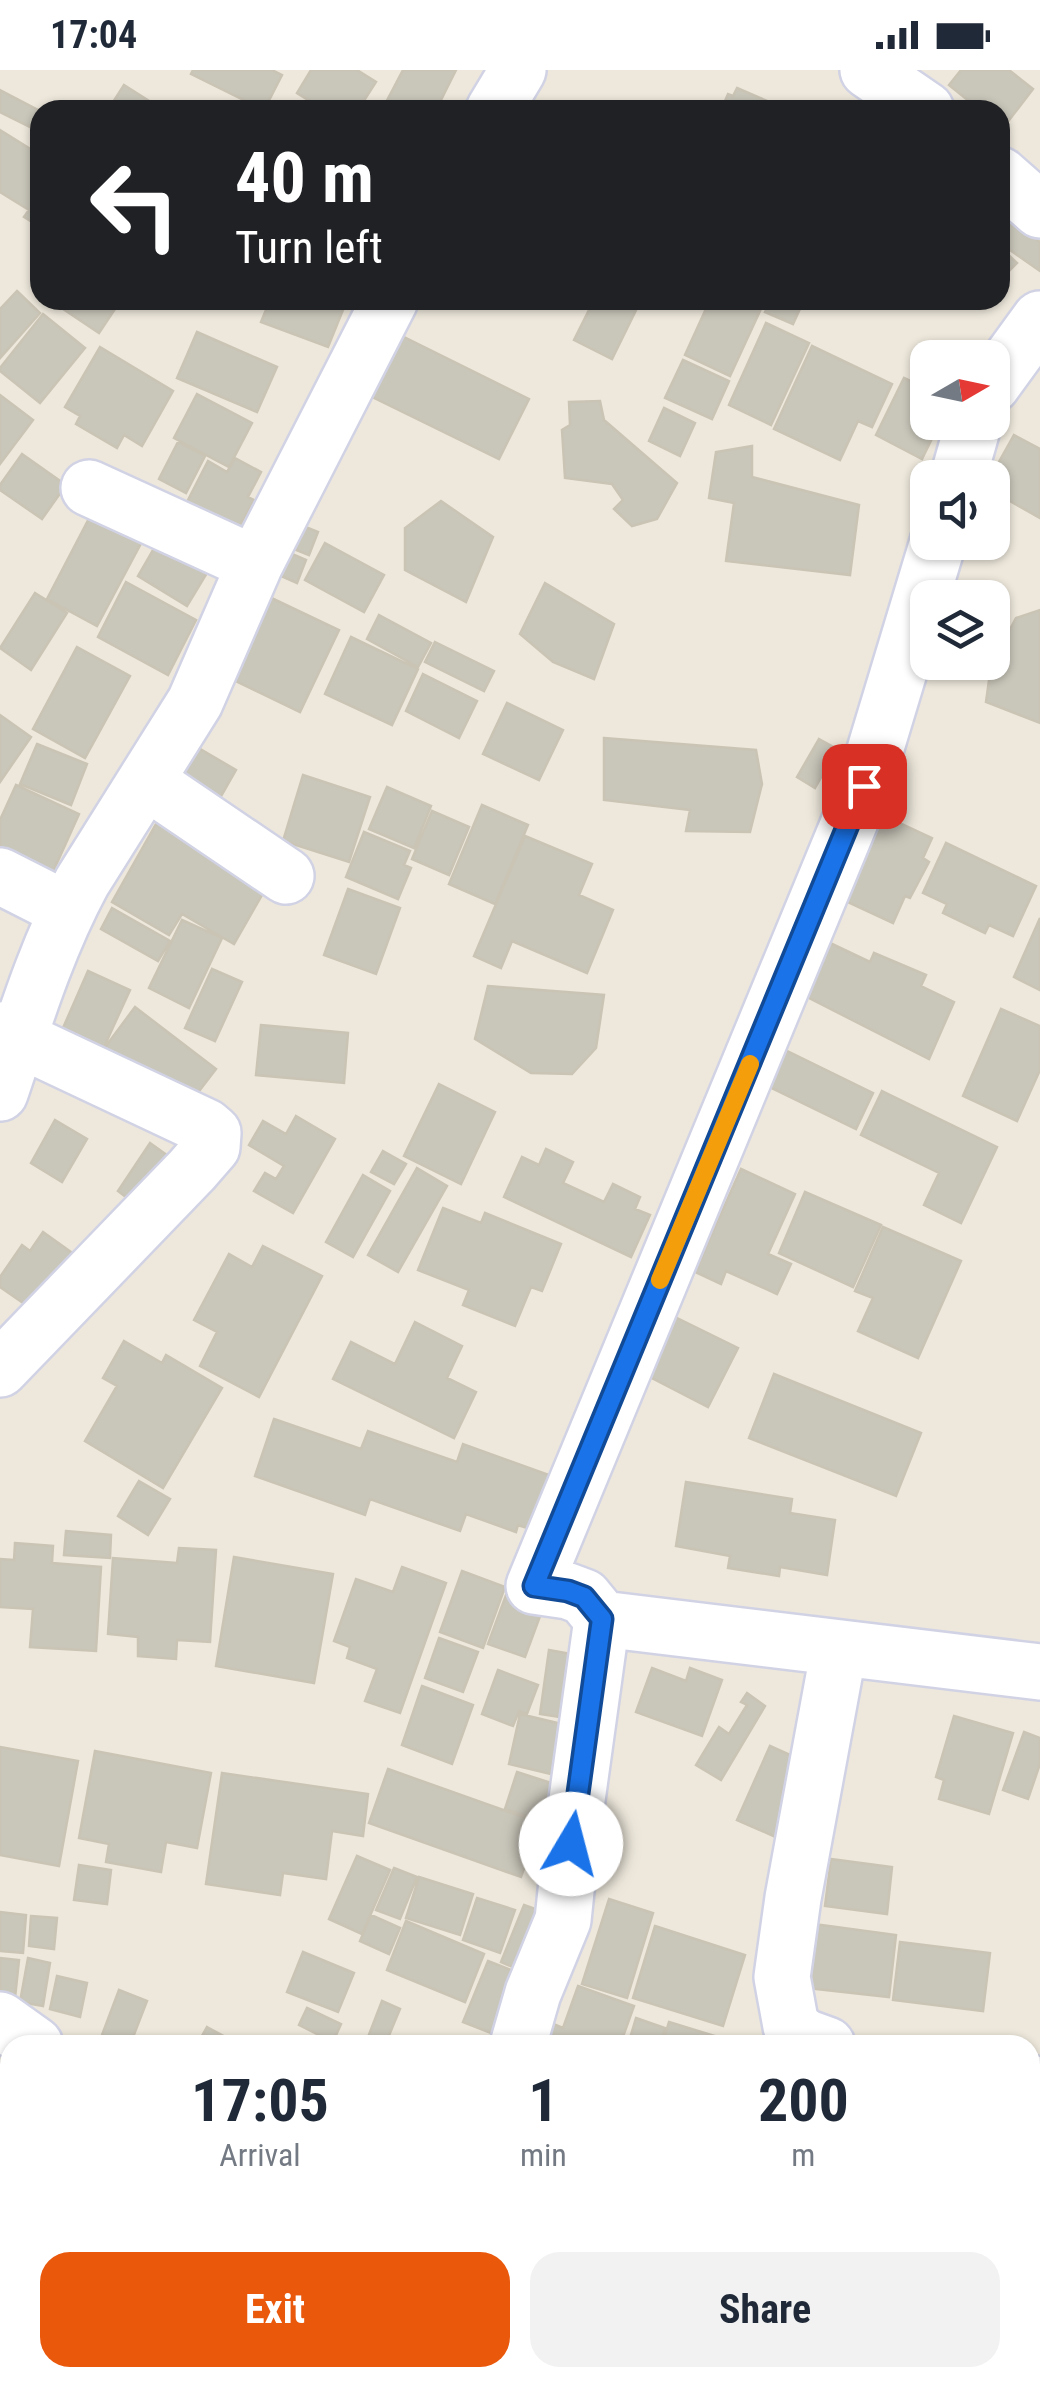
<!DOCTYPE html>
<style>
:root{--surface:#fff;--page:#f2f2f3;--text:#1f2937;--muted:#747a83;--accent:#ea580c}
body{margin:0;font-family:"Roboto Condensed",sans-serif;background:var(--page);color:var(--text);height:100vh;display:flex;flex-direction:column;font-size:38px;white-space:nowrap}
*{box-sizing:border-box;margin:0}
p{font-size:32px;color:var(--muted)}
.icon{flex:none;width:55px;height:55px;fill:none;stroke:currentColor;stroke-width:2;stroke-linecap:round;stroke-linejoin:round}
.map{position:relative;flex:1;overflow:hidden}
.side{position:absolute;left:0px;top:1965px;width:1040px;height:352px;display:flex;flex-direction:column;background:var(--surface);border-radius:30px 30px 0 0;box-shadow:0 2px 8px #0004}
.side>*{flex:none}
.banner{position:absolute;left:30px;top:30px;width:980px;height:210px;border-radius:30px;box-shadow:0 2px 8px #0004;background:#202124;color:#fff;overflow:hidden}
.needle{width:65px;rotate:81deg}
.controls{position:absolute;left:910px;top:270px;display:grid;gap:20px}
.controls a{display:grid;place-items:center;width:100px;height:100px;border-radius:20px;background:var(--surface);box-shadow:0 2px 8px #0004;font-size:50px}
.pin{position:absolute;display:grid;place-items:center;width:85px;height:85px;color:#fff;margin:-42px;border-radius:20px;box-shadow:0 5px 15px #0006}
.me{position:absolute;width:110px;margin:-55px;rotate:8deg;stroke-linejoin:round;filter:drop-shadow(0 0 8px #0008)}
.turn{display:flex;align-items:center;gap:35px;height:210px;padding:0 40px;font-size:45px}
.turn .icon{width:130px;height:130px;stroke-width:2.5}
.turn b{display:block;font-size:70px;line-height:85px}
.eta{display:flex;justify-content:space-evenly;align-items:center;height:170px;text-align:center}
.eta b{font-size:60px;font-weight:700;line-height:70px}
.cta{display:flex;gap:20px;margin-top:auto;padding:20px 40px}
.cta a{flex:1;height:115px;border-radius:30px;background:var(--accent);color:#fff;font-size:40px;font-weight:700;line-height:115px;text-align:center}
.cta a+a{background:var(--page);color:var(--text)}
.status{display:flex;justify-content:space-between;align-items:center;height:70px;padding:0 50px;background:var(--surface);direction:ltr}
.status svg{height:28px;fill:currentColor}
.map>svg:first-child{display:block}
.building{fill:#c9c6ba;stroke:#cac4b5;stroke-width:2.5}
.lines{fill:none;stroke-linecap:round;stroke-linejoin:round}
.minor-casing{stroke:#d1d3e5;stroke-width:60}
.minor{stroke:#fff;stroke-width:55}
.route-casing{stroke:#114b97;stroke-width:25}
.route{stroke:#1a73e8;stroke-width:18}
.slow{stroke:#f59e0b;stroke-width:18}
</style>
<div class="status"><b>17:04</b><svg viewBox="0 0 49 12"><path d="M0 12V9h3v3zM5 12V6h3v6zM10 12V3h3v9zM15 12V0h3v12zM26 1h20v11H26zM47 4h2v5h-2z"/></svg></div>
<div class="map">
<svg width="1040" height="2317" viewBox="0 0 1040 2317">
<rect width="100%" height="100%" fill="#eee8dc"/>
<path class="building" d="M 193,0 L 272,0 L 282,5 L 264,40 L 191,4 Z
M 311,0 L 357,0 L 376,12 L 358,40 L 324,40 L 297,23 Z
M 403,0 L 456,0 L 436,40 L 382,40 Z
M 961,0 L 1009,0 L 1033,19 L 1003,58 L 1000,56 L 1000,40 L 980,40 L 949,15 Z
M 124,15 L 157,36 L 155,40 L 108,40 Z
M 737,18 L 781,37 L 780,40 L 721,40 L 728,24 L 733,26 Z
M 0,20 L 40,41 L 40,62 L 0,42 Z
M 0,60 L 40,85 L 40,157 L 24,147 L 29,140 L 0,122 Z
M 1007,148 L 1040,172 L 1040,201 L 1000,173 L 1000,158 Z
M 1000,177 L 1017,193 L 1000,210 Z
M 17,221 L 40,243 L 0,288 L 0,239 Z
M 56,230 L 121,230 L 99,263 L 54,233 Z
M 270,230 L 347,230 L 328,277 L 261,252 Z
M 594,230 L 641,230 L 612,289 L 574,270 Z
M 710,230 L 765,230 L 730,306 L 685,285 Z
M 771,230 L 804,230 L 793,254 L 765,242 Z
M 43,244 L 85,278 L 40,333 L 0,301 L 0,298 Z
M 766,253 L 809,273 L 771,355 L 729,335 Z
M 197,262 L 277,297 L 257,342 L 177,308 Z
M 396,263 L 529,329 L 499,389 L 362,322 Z
M 812,276 L 892,314 L 872,357 L 858,351 L 840,390 L 774,359 Z
M 100,277 L 173,321 L 142,376 L 124,365 L 117,378 L 76,354 L 80,346 L 65,337 Z
M 683,290 L 729,311 L 712,349 L 665,328 Z
M 904,308 L 928,319 L 928,352 L 940,352 L 922,389 L 876,365 Z
M 197,324 L 252,353 L 229,397 L 174,368 Z
M 0,325 L 33,350 L 0,394 Z
M 600,331 L 604,350 L 677,413 L 657,449 L 632,456 L 614,439 L 623,430 L 612,414 L 565,408 L 562,360 L 570,355 L 569,332 Z
M 664,338 L 695,353 L 680,386 L 649,371 Z
M 1014,365 L 1040,379 L 1040,448 L 992,421 L 992,408 L 990,408 Z
M 178,372 L 205,386 L 186,423 L 159,409 Z
M 752,376 L 752,407 L 859,435 L 850,505 L 726,491 L 734,433 L 709,428 L 716,382 Z
M 22,384 L 66,415 L 42,449 L 0,420 L 0,415 Z
M 235,388 L 261,402 L 248,427 L 254,430 L 237,461 L 186,434 L 208,391 L 227,402 Z
M 441,431 L 493,467 L 466,532 L 405,500 L 405,458 Z
M 95,437 L 146,464 L 97,556 L 47,529 Z
M 283,448 L 318,462 L 309,485 L 274,471 Z
M 160,468 L 210,498 L 187,536 L 138,506 Z
M 325,473 L 384,505 L 364,542 L 305,510 Z
M 271,475 L 306,490 L 297,513 L 261,497 Z
M 126,512 L 196,550 L 168,605 L 98,567 Z
M 545,513 L 614,554 L 594,609 L 553,592 L 520,564 Z
M 35,523 L 67,543 L 31,600 L 0,578 Z
M 263,524 L 339,560 L 300,642 L 225,606 Z
M 1040,540 L 1040,653 L 986,632 L 991,596 L 1016,548 Z
M 379,545 L 431,573 L 418,597 L 367,569 Z
M 351,567 L 418,599 L 392,655 L 325,624 Z
M 435,572 L 494,601 L 484,621 L 425,592 Z
M 77,577 L 130,606 L 85,688 L 33,659 Z
M 423,604 L 477,631 L 459,668 L 406,641 Z
M 507,633 L 563,660 L 539,710 L 483,684 Z
M 0,645 L 31,667 L 0,712 Z
M 604,668 L 756,680 L 762,714 L 750,762 L 686,761 L 690,740 L 604,730 Z
M 819,669 L 837,679 L 815,718 L 797,707 Z
M 190,673 L 236,700 L 216,735 L 169,709 Z
M 37,674 L 87,694 L 71,735 L 20,714 Z
M 303,705 L 370,727 L 349,792 L 283,771 Z
M 16,715 L 79,744 L 52,804 L 0,780 L 0,750 Z
M 387,717 L 431,736 L 414,778 L 369,759 Z
M 482,735 L 528,755 L 495,834 L 449,814 Z
M 432,741 L 469,757 L 449,805 L 412,789 Z
M 880,744 L 932,768 L 923,788 L 929,792 L 910,828 L 905,826 L 893,853 L 841,829 Z
M 160,747 L 270,811 L 234,874 L 182,844 L 169,865 L 112,832 Z
M 364,762 L 410,781 L 404,795 L 411,798 L 398,829 L 346,807 Z
M 525,766 L 592,794 L 579,825 L 613,840 L 587,903 L 512,871 L 501,898 L 474,886 Z
M 946,773 L 1036,816 L 1013,866 L 989,855 L 985,863 L 943,843 L 947,834 L 923,823 Z
M 348,819 L 400,838 L 376,904 L 324,885 Z
M 112,838 L 170,871 L 158,891 L 101,859 Z
M 1040,848 L 1040,920 L 1014,907 Z
M 182,850 L 222,868 L 189,938 L 149,918 Z
M 830,873 L 870,892 L 874,883 L 926,905 L 921,916 L 954,932 L 929,989 L 807,927 Z
M 212,899 L 242,912 L 215,971 L 185,958 Z
M 88,901 L 130,920 L 104,977 L 63,958 Z
M 488,916 L 604,925 L 596,978 L 572,1004 L 531,1003 L 475,969 Z
M 135,937 L 216,999 L 180,1046 L 100,984 Z
M 1001,939 L 1040,956 L 1040,1000 L 1017,1051 L 963,1026 Z
M 261,955 L 348,963 L 344,1013 L 256,1005 Z
M 773,974 L 873,1023 L 856,1059 L 755,1010 Z
M 439,1014 L 495,1042 L 461,1114 L 404,1086 Z
M 882,1021 L 997,1077 L 961,1153 L 924,1135 L 939,1103 L 861,1065 Z
M 296,1046 L 335,1069 L 293,1143 L 254,1121 L 265,1103 L 276,1109 L 284,1096 L 249,1075 L 263,1051 L 286,1064 Z
M 55,1050 L 87,1069 L 62,1112 L 31,1093 Z
M 150,1073 L 178,1093 L 144,1141 L 118,1121 Z
M 546,1079 L 573,1092 L 563,1113 L 604,1132 L 613,1114 L 640,1127 L 635,1139 L 650,1145 L 631,1187 L 504,1127 L 522,1087 L 539,1095 Z
M 383,1081 L 406,1094 L 394,1114 L 371,1102 Z
M 417,1098 L 447,1116 L 398,1202 L 368,1185 Z
M 741,1099 L 795,1124 L 768,1184 L 791,1194 L 777,1224 L 726,1201 L 721,1214 L 695,1202 Z
M 363,1105 L 390,1121 L 353,1187 L 326,1172 Z
M 805,1122 L 881,1155 L 853,1217 L 779,1183 Z
M 443,1138 L 481,1153 L 485,1143 L 561,1174 L 542,1221 L 531,1217 L 515,1256 L 463,1235 L 469,1220 L 418,1200 Z
M 883,1157 L 961,1191 L 918,1288 L 858,1261 L 873,1228 L 855,1221 Z
M 43,1162 L 78,1187 L 39,1244 L 0,1217 L 0,1207 L 22,1175 L 30,1181 Z
M 263,1176 L 322,1206 L 259,1327 L 200,1296 L 217,1262 L 194,1250 L 229,1184 L 252,1197 Z
M 673,1246 L 738,1278 L 708,1337 L 644,1304 Z
M 415,1252 L 462,1276 L 447,1308 L 476,1322 L 454,1368 L 333,1309 L 351,1272 L 395,1294 Z
M 124,1271 L 162,1293 L 166,1285 L 222,1318 L 163,1418 L 85,1371 L 117,1316 L 103,1308 Z
M 774,1304 L 921,1363 L 896,1426 L 749,1368 Z
M 274,1349 L 361,1379 L 368,1361 L 457,1392 L 463,1374 L 560,1409 L 542,1463 L 518,1455 L 516,1462 L 466,1444 L 460,1461 L 370,1429 L 365,1445 L 255,1406 Z
M 139,1411 L 170,1429 L 148,1465 L 118,1446 Z
M 686,1412 L 792,1429 L 790,1443 L 835,1450 L 827,1505 L 780,1497 L 779,1506 L 728,1498 L 730,1486 L 676,1476 Z
M 66,1461 L 111,1465 L 110,1488 L 64,1485 Z
M 15,1473 L 53,1476 L 52,1493 L 101,1497 L 96,1581 L 30,1577 L 33,1539 L 0,1537 L 0,1489 L 14,1490 Z
M 179,1478 L 216,1480 L 210,1572 L 177,1570 L 176,1589 L 138,1586 L 138,1567 L 108,1564 L 113,1488 L 177,1493 Z
M 234,1487 L 333,1504 L 314,1613 L 216,1596 Z
M 402,1497 L 446,1513 L 400,1643 L 365,1631 L 377,1599 L 347,1588 L 350,1577 L 334,1571 L 356,1509 L 393,1522 Z
M 462,1501 L 505,1517 L 483,1578 L 440,1562 Z
M 509,1517 L 546,1530 L 525,1587 L 488,1574 Z
M 439,1568 L 478,1582 L 463,1622 L 425,1608 Z
M 549,1580 L 582,1586 L 573,1649 L 540,1644 Z
M 652,1598 L 686,1611 L 690,1598 L 722,1610 L 702,1666 L 636,1642 Z
M 498,1600 L 538,1615 L 527,1644 L 519,1641 L 513,1656 L 482,1644 Z
M 422,1616 L 473,1635 L 452,1694 L 402,1675 Z
M 747,1623 L 765,1636 L 721,1710 L 696,1695 L 719,1657 L 729,1664 L 747,1635 L 741,1632 Z
M 520,1644 L 570,1656 L 559,1706 L 509,1694 Z
M 954,1646 L 1013,1663 L 989,1744 L 939,1729 L 944,1710 L 936,1707 Z
M 1024,1662 L 1040,1668 L 1040,1694 L 1028,1729 L 1003,1720 Z
M 770,1676 L 810,1694 L 790,1706 L 782,1722 L 796,1728 L 778,1768 L 737,1750 Z
M 0,1677 L 78,1691 L 59,1796 L 0,1785 Z
M 95,1681 L 211,1703 L 197,1778 L 166,1772 L 161,1802 L 106,1792 L 109,1774 L 79,1768 Z
M 388,1699 L 540,1753 L 521,1807 L 369,1753 Z
M 517,1702 L 570,1719 L 559,1756 L 505,1739 Z
M 222,1703 L 368,1724 L 363,1766 L 332,1761 L 326,1809 L 283,1803 L 280,1825 L 206,1814 Z
M 357,1786 L 390,1800 L 362,1864 L 329,1849 Z
M 831,1789 L 892,1797 L 887,1844 L 825,1836 Z
M 79,1795 L 111,1800 L 107,1834 L 74,1830 Z
M 394,1798 L 417,1807 L 400,1849 L 376,1840 Z
M 419,1807 L 473,1824 L 460,1865 L 406,1848 Z
M 477,1828 L 515,1840 L 500,1883 L 463,1870 Z
M 609,1829 L 653,1843 L 627,1928 L 582,1914 Z
M 524,1835 L 552,1845 L 529,1904 L 501,1892 Z
M 0,1842 L 26,1845 L 23,1883 L 0,1881 Z
M 371,1845 L 400,1858 L 389,1884 L 360,1871 Z
M 31,1846 L 57,1848 L 54,1879 L 29,1876 Z
M 406,1851 L 484,1884 L 465,1932 L 387,1900 Z
M 814,1854 L 896,1865 L 889,1927 L 806,1918 Z
M 655,1856 L 745,1885 L 723,1956 L 633,1928 Z
M 900,1872 L 990,1883 L 983,1941 L 893,1930 Z
M 303,1882 L 354,1903 L 338,1942 L 287,1922 Z
M 0,1888 L 19,1890 L 15,1928 L 0,1926 Z
M 28,1888 L 50,1893 L 43,1936 L 20,1932 Z
M 488,1891 L 521,1904 L 496,1965 L 463,1952 Z
M 57,1906 L 87,1913 L 80,1947 L 50,1939 Z
M 578,1916 L 634,1936 L 620,1975 L 550,1975 L 528,1967 L 536,1947 L 563,1958 Z
M 119,1920 L 147,1931 L 130,1975 L 102,1965 Z
M 382,1931 L 400,1939 L 385,1975 L 365,1975 Z
M 307,1938 L 341,1954 L 333,1972 L 299,1955 Z
M 636,1948 L 665,1958 L 660,1975 L 628,1975 Z
M 669,1952 L 744,1975 L 662,1975 Z
M 207,1957 L 240,1975 L 197,1975 Z
M 1030,2047 L 1040,2050 L 1040,2132 L 1030,2129 Z
M 8,2079 L 10,2081 L 10,2174 L 0,2163 L 0,2147 L 10,2138 L 0,2127 L 0,2087 Z
M 34,2308 L 117,2308 L 118,2312 L 95,2317 L 36,2317 Z
M 148,2308 L 233,2308 L 240,2317 L 155,2317 Z
M 542,2308 L 587,2308 L 582,2317 L 537,2317 Z
M 606,2308 L 647,2308 L 642,2317 L 621,2317 Z
M 648,2308 L 684,2308 L 679,2317 L 643,2317 Z
M 864,2308 L 897,2308 L 896,2311 L 920,2317 L 862,2317 Z
M 958,2308 L 990,2308 L 987,2317 L 956,2317 Z"/>
<g class="lines">
<g class="minor-casing">
<path id="minor" d="M 868,0 L 926,40
M 494,40 L 518,0
M 1000,105 L 1040,140
M 992,315 L 1040,249
M 958,408 L 974,352
M 89,418 L 255,494
M 938,472 L 864,717 L 534,1516 L 568,1521 L 584,1527 L 602,1549 L 1040,1602
M 146,711 L 286,806
M 0,806 L 67,840
M 0,960 L 206,1057 L 213,1063 L 212,1077 L 192,1100 L 0,1299
M 0,1023 C 24,952 46,879 82,812 L 195,632 L 255,494 L 390,230
M 0,1950 L 35,1975
M 518,1975 L 533,1923 L 563,1850 L 571,1773 L 602,1549
M 827,1975 L 805,1967 L 791,1956 L 782,1907 L 793,1828 L 839,1579
M 1030,2013 L 1040,2015
M 325,2308 L 332,2317
M 1036,2317 L 1040,2305"/>
</g>
<use href="#minor" class="minor"/>
</g>
<g class="lines">
<g class="route-casing">
<path id="route" d="M 571,1774 L 602,1549 L 584,1527 L 568,1521 L 534,1516 L 864,716"/>
</g>
<use href="#route" class="route"/>
<path class="slow" d="M 660,1210 L 750,994"/>
</g>
</svg>
<div class="controls">
<a><svg class="needle" viewBox="-14 -14 28 28"><path d="M0-13l5 13h-10z" fill="#e53935"/><path d="M0 13l5-13h-10z" fill="#747a83"/></svg></a>
<a><svg class="icon" aria-label="sound" viewBox="0 0 24 24"><path d="M4 9h4l5-4v14l-5-4H4zM17 9q2 3 0 6"/></svg></a>
<a><svg class="icon" aria-label="layers" viewBox="0 0 24 24"><path d="M12 4l9 5-9 5-9-5zM3 14l9 5 9-5"/></svg></a>
</div>
<div class="pin" style="left:864px;top:716px;background:#d93025"><svg class="icon" aria-label="arrive" viewBox="0 0 24 24"><path d="M6 21V4h12l-3 4 3 4H6"/></svg></div>
<svg class="me" style="left:571px;top:1774px" viewBox="-20 -20 40 40"><circle r="19" fill="#fff"/><path d="M0-13L10 11 0 6-10 11z" fill="#1a73e8"/></svg>
<div class="banner">
<div class="turn"><svg class="icon" aria-label="left" viewBox="0 0 24 24"><path d="M17 20v-9H6M10 6l-5 5 5 5"/></svg><div><b>40 m</b>Turn left</div></div>
</div>
<section class="side">
<div class="eta">
<div><b>17:05</b><p>Arrival</p></div>
<div><b>1</b><p>min</p></div>
<div><b>200</b><p>m</p></div>
</div>
<div class="cta"><a>Exit</a><a>Share</a></div>
</section>
</div>
